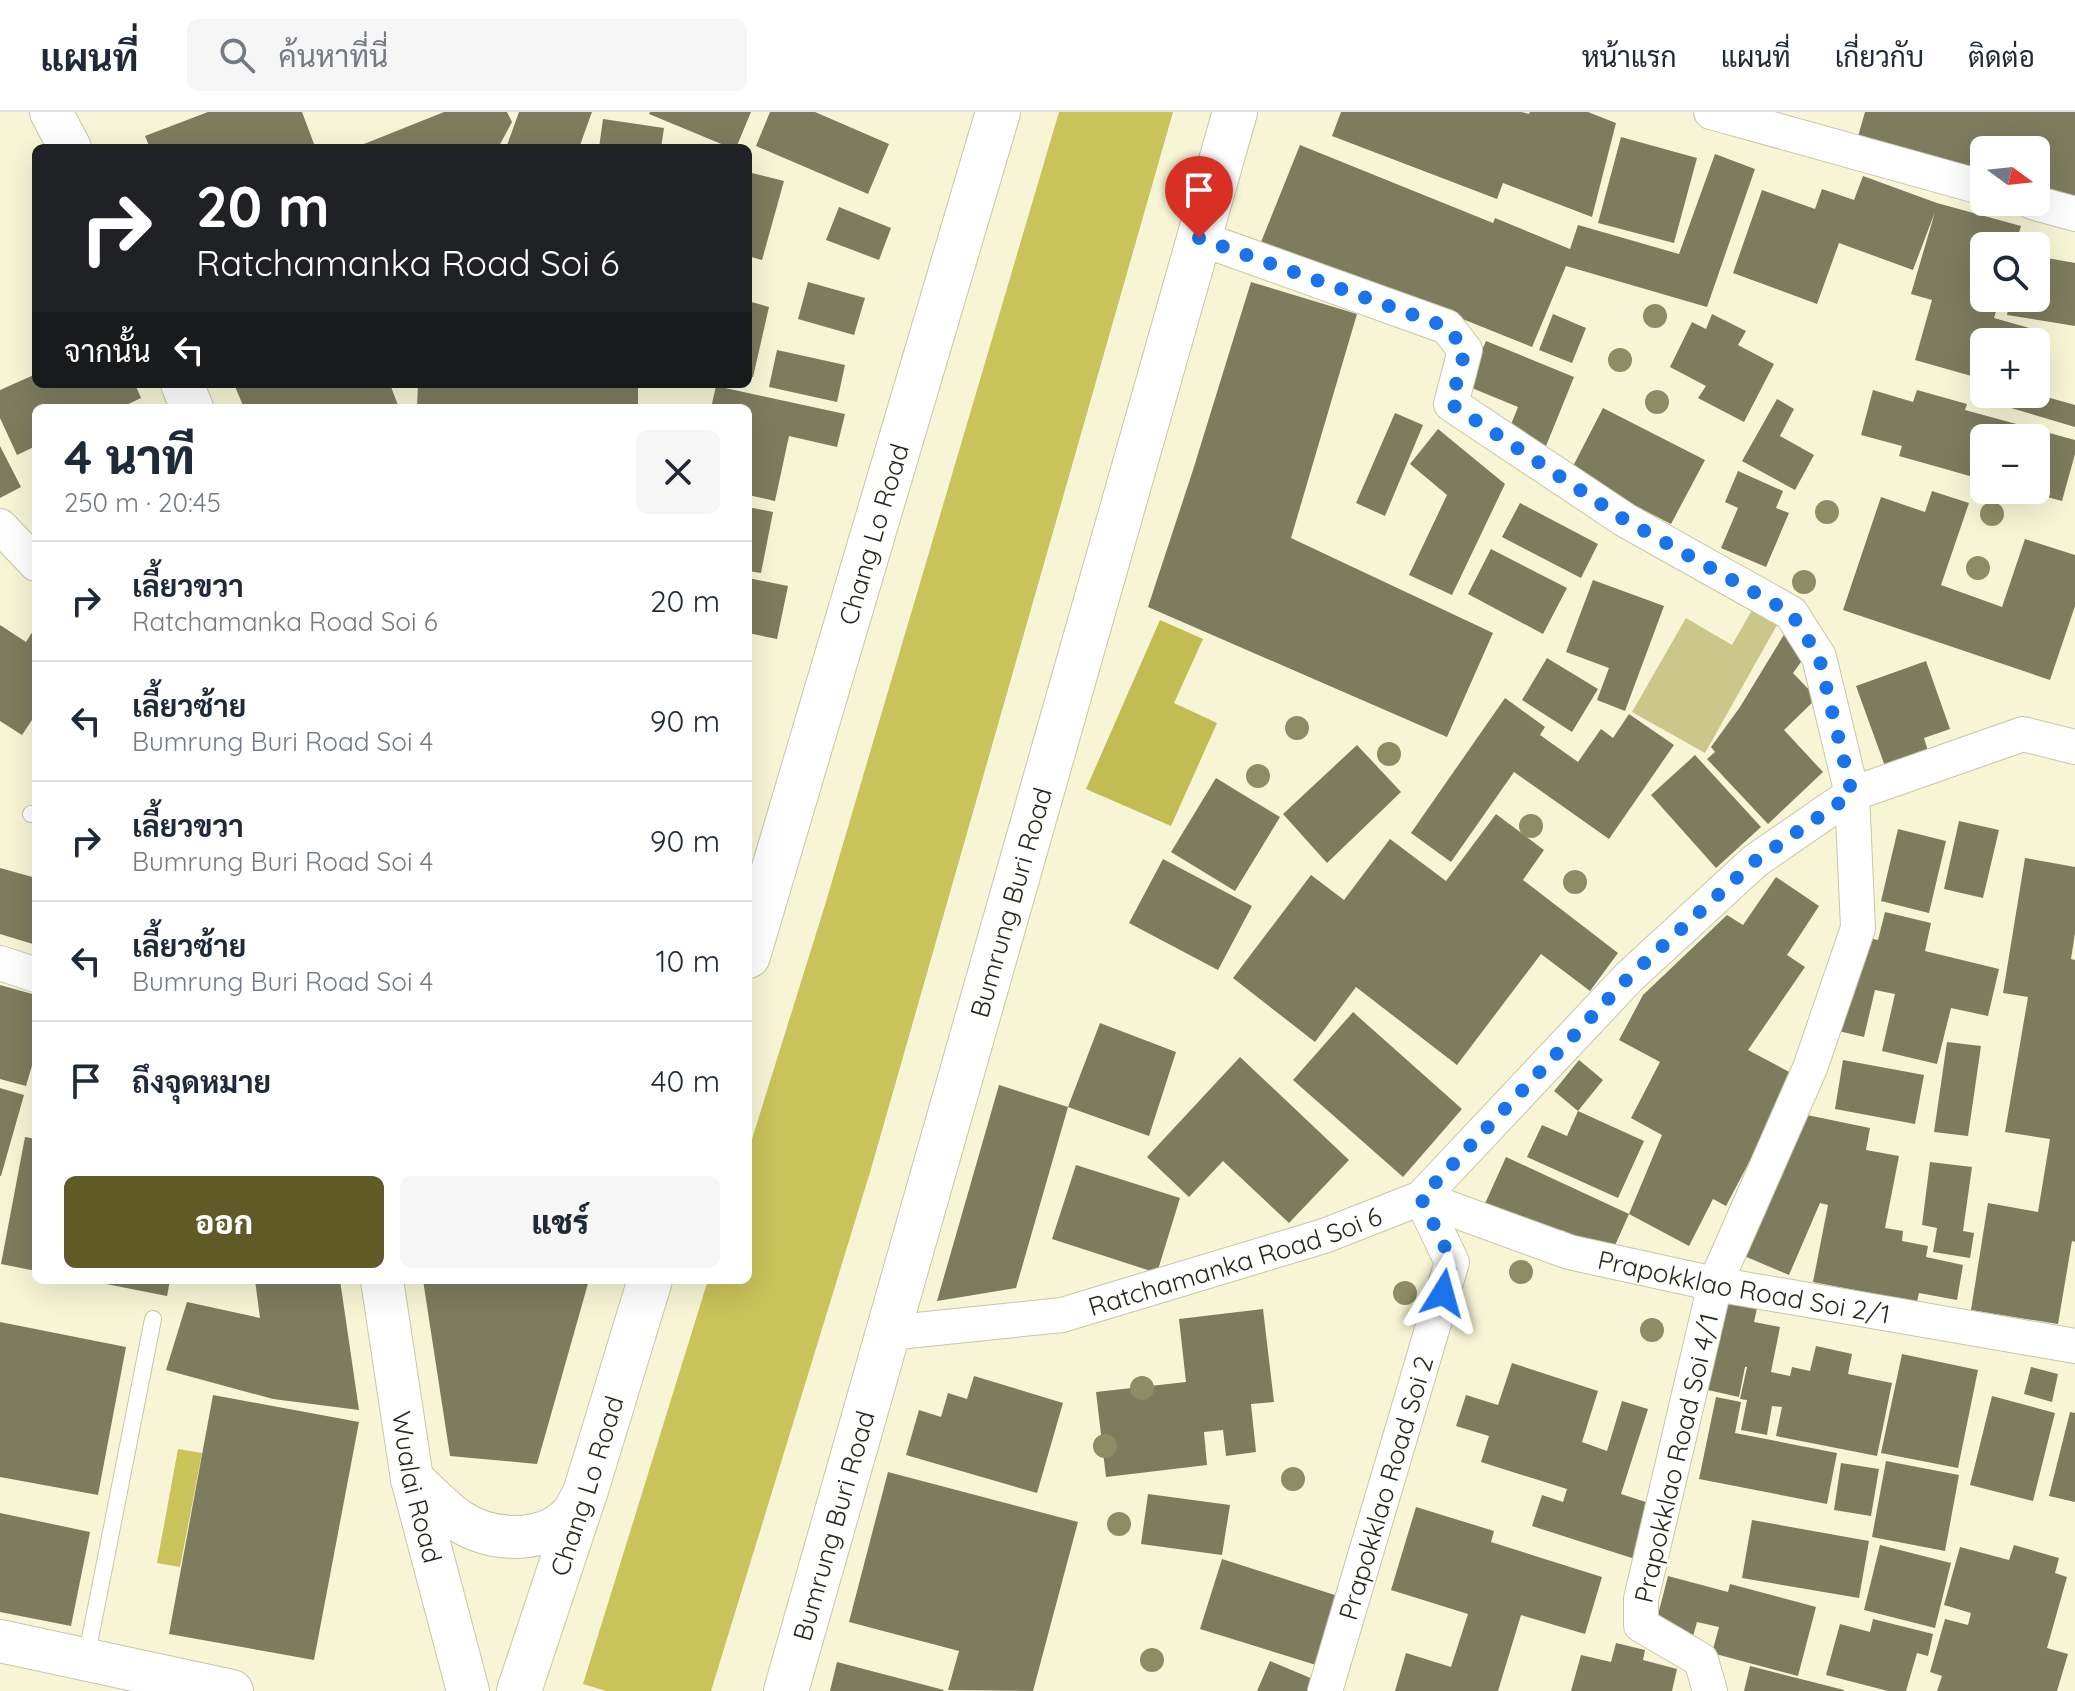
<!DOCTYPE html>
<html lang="th">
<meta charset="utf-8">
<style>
:root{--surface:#fff;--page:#f6f6f7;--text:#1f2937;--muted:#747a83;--line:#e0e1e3;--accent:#5e5b27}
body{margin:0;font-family:Quicksand,Sarabun,sans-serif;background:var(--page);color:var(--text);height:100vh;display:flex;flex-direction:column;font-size:30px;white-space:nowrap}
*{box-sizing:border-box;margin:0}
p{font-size:26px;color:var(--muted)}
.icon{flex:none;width:44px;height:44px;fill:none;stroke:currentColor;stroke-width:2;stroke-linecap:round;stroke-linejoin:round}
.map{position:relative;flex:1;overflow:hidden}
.panel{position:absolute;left:32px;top:292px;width:720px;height:880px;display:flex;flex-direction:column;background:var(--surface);border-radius:12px;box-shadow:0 8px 32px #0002}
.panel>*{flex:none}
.banner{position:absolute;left:32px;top:32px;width:720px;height:244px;border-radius:12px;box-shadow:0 8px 32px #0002;background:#202124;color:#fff;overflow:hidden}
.needle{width:52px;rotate:105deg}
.fabs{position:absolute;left:1970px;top:24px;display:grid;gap:16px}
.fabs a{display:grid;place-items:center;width:80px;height:80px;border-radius:12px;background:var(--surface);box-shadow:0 8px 32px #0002;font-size:40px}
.pin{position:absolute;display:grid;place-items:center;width:68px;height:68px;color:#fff;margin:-82px -34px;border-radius:50% 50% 50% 0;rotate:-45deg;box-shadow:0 0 8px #0007}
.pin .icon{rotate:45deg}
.me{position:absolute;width:88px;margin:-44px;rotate:8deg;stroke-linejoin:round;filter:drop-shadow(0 0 6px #0008)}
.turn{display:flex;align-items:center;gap:28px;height:168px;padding:0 32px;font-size:36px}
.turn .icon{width:104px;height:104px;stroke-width:2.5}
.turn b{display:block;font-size:56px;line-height:68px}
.then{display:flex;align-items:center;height:76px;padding:0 32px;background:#0003;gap:16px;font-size:30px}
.round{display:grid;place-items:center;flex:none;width:84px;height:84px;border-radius:12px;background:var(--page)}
.head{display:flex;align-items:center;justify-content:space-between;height:136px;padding:0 32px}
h1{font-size:48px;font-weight:800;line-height:60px}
.button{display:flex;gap:16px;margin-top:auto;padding:16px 32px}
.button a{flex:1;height:92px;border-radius:12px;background:var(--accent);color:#fff;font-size:32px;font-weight:800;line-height:92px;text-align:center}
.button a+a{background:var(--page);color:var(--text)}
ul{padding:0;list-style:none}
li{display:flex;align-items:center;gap:24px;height:120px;padding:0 32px;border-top:2px solid var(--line)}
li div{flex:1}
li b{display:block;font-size:30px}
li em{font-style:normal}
header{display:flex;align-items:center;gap:48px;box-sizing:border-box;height:112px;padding:0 40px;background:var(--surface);border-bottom:2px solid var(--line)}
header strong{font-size:38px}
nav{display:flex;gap:44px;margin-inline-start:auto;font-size:28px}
.search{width:560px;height:72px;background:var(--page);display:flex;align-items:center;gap:20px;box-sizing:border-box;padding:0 28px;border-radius:12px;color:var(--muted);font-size:30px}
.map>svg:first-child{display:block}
.green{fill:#cbc78a}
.forest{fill:#c3bc53}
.water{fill:#cac25a}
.building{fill:#7d7c5f}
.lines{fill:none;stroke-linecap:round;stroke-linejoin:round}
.service-casing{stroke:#c8c6a7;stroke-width:18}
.minor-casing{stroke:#c8c6a7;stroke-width:36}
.tertiary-casing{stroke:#c8c6a7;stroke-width:44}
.secondary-casing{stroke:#c8c6a7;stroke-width:46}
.service{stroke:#fff;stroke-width:16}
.minor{stroke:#fff;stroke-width:34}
.tertiary{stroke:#fff;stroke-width:42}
.secondary{stroke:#fff;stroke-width:44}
.tree{fill:#8e8c64}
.route{stroke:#1a73e8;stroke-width:14;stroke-dasharray:0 25.2}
.labels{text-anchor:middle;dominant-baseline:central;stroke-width:7;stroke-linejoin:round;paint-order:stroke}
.street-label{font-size:26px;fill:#28281c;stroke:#fff}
</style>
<header>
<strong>แผนที่</strong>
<div class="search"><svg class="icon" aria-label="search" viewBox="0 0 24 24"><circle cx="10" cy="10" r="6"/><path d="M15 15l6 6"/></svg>ค้นหาที่นี่</div>
<nav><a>หน้าแรก</a><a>แผนที่</a><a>เกี่ยวกับ</a><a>ติดต่อ</a></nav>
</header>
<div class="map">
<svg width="2075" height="1579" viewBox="0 0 2075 1579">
<rect width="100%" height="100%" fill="#f7f5d5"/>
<path class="green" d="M 1752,498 L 1777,513 L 1705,641 L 1632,600 L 1686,506 L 1732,533 Z"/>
<path class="forest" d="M 1160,508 L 1203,527 L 1174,591 L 1217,611 L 1171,714 L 1086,677 Z"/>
<path class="water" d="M 1059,0 L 1173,0 L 871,1057 L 711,1579 L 606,1579 L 583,1572 L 708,1168 L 748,1168 L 748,1040 L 825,793 Z
M 178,1337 L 202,1341 L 180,1455 L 157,1451 Z"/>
<path class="building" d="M 208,0 L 302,0 L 314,32 L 304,36 L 150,36 L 145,24 Z
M 444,0 L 507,0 L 512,10 L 498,36 L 354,36 Z
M 519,0 L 592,0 L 579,36 L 506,36 Z
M 650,0 L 751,0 L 736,36 L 731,36 L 649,2 Z
M 770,0 L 815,0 L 889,32 L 868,82 L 756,34 Z
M 1341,0 L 1522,0 L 1529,2 L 1530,0 L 1588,0 L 1616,11 L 1592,105 L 1503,71 L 1497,87 L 1332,24 Z
M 1865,0 L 2075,0 L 2075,94 L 2036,86 L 2036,38 L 1984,38 L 1984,73 L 1857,28 Z
M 603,7 L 664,16 L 661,36 L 599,36 Z
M 1621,25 L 1697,46 L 1674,131 L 1598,111 Z
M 1300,33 L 1493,111 L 1495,106 L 1570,137 L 1578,113 L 1679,142 L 1715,42 L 1755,57 L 1707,195 L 1566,154 L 1532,235 L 1455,204 L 1259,135 Z
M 748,60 L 784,69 L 762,148 L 748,144 Z
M 1863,64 L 1937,91 L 2021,114 L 2015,134 L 1984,134 L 1984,186 L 2000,186 L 1994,206 L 2033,217 L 2029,230 L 1984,230 L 1984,282 L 2036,282 L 2075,293 L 2075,315 L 1977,286 L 1982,267 L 1915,248 L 1932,188 L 1911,182 L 1935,100 L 1913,158 L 1839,131 L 1817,192 L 1733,161 L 1762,78 L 1815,97 L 1822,77 L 1854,88 Z
M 839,95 L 891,116 L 879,148 L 826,128 Z
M 2036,144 L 2075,151 L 2075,214 L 2007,203 L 2010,186 L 2036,186 Z
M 808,170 L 865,186 L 854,223 L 798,207 Z
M 1251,170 L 1357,202 L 1291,426 L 1493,521 L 1447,625 L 1148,495 L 1193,358 Z
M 748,189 L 769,195 L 753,265 L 748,264 Z
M 1553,202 L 1586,216 L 1572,251 L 1539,238 Z
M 1712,202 L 1746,219 L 1738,233 L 1774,252 L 1744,310 L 1698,286 L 1706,274 L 1670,255 L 1692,210 L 1706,217 Z
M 1486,229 L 1574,265 L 1544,339 L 1506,325 L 1518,295 L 1467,274 Z
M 777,238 L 845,253 L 837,290 L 769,275 Z
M 36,262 L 36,272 L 135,272 L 141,286 L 120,296 L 36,296 L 36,334 L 17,343 L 0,306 L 0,278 Z
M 234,272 L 390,272 L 399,296 L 244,296 Z
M 418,272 L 638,272 L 638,296 L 417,296 Z
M 716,274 L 845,302 L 837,335 L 789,324 L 775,389 L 748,383 L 748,296 L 711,296 Z
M 1873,278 L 1913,290 L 1917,278 L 1967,292 L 1965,298 L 2075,328 L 2075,342 L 2062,389 L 2024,379 L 2036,378 L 2036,326 L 1984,326 L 1984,368 L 1899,344 L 1902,334 L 1861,323 Z
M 1777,287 L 1794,297 L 1780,324 L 1814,343 L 1795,378 L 1742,349 Z
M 1603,296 L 1705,348 L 1671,412 L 1570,360 Z
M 1395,301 L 1423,313 L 1385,404 L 1356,391 Z
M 1438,317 L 1505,372 L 1452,483 L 1409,463 L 1447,383 L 1410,352 Z
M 0,334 L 21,375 L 0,386 Z
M 1738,359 L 1783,379 L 1776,396 L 1789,401 L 1766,455 L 1721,436 L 1738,396 L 1725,390 Z
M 1932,379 L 1969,391 L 1941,473 L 2002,495 L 2025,427 L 2075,443 L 2075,494 L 2050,568 L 1843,498 L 1881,385 L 1925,400 Z
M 1520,391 L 1598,432 L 1581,466 L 1502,425 Z
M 748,395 L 773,400 L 761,461 L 748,459 Z
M 1491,437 L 1567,476 L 1543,522 L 1468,482 Z
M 748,466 L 788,474 L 777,527 L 748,521 Z
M 1593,468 L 1664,494 L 1625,599 L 1597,588 L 1609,556 L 1566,540 Z
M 0,513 L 26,530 L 36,514 L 36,602 L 22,623 L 0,609 Z
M 1785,521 L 1806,543 L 1793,561 L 1817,586 L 1784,618 L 1823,660 L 1768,712 L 1707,647 L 1715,640 L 1711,635 L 1740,595 Z
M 1547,546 L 1598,577 L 1572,620 L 1522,588 Z
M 1926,549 L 1950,617 L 1924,626 L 1929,642 L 1886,657 L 1856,574 Z
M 1505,586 L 1545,615 L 1540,623 L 1578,650 L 1601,617 L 1613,626 L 1629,602 L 1674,633 L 1609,727 L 1514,660 L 1451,750 L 1411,721 Z
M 1357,633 L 1401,680 L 1327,751 L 1283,702 Z
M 1695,643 L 1761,715 L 1716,756 L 1651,683 Z
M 1216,666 L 1280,705 L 1235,779 L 1171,740 Z
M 1496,702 L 1544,738 L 1523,768 L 1618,841 L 1590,879 L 1541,842 L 1457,953 L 1356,875 L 1315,930 L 1233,866 L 1311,763 L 1344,788 L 1390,727 L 1446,769 Z
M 1959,709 L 1999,718 L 1983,786 L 1944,777 Z
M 1898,717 L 1946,729 L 1929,801 L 1881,789 Z
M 2025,746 L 2075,755 L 2075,821 L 2071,847 L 2075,848 L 2075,1130 L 2072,1129 L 2058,1212 L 1971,1198 L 1988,1091 L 2038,1100 L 2050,1027 L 2005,1020 L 2028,885 L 2003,881 Z
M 1163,747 L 1252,794 L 1218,858 L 1129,811 Z
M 0,756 L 36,766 L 36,833 L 0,822 Z
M 1776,765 L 1819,794 L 1787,843 L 1805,855 L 1748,938 L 1795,963 L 1726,1094 L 1713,1087 L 1689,1134 L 1629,1102 L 1662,1023 L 1631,1006 L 1660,950 L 1619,928 L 1643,883 L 1727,803 L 1743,813 Z
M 1885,800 L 1931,811 L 1925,839 L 1999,857 L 1988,904 L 1951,896 L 1937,952 L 1882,939 L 1895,882 L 1875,878 L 1864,925 L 1834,918 L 1864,825 L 1878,828 Z
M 0,873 L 36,883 L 36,940 L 26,974 L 0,967 Z
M 1353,900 L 1462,997 L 1403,1065 L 1293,968 Z
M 1100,911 L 1176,940 L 1149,1024 L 1068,995 Z
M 1947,930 L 1981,934 L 1968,1024 L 1934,1020 Z
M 1240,945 L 1349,1048 L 1289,1111 L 1223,1049 L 1189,1085 L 1147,1045 Z
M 1579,948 L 1603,968 L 1578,999 L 1554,979 Z
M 1843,948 L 1924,963 L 1915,1012 L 1835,997 Z
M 999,973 L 1068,995 L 1016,1176 L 937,1189 Z
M 0,976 L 24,983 L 1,1064 L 0,1064 Z
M 1578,999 L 1644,1029 L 1618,1086 L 1527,1045 L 1542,1013 L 1567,1024 Z
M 1802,1002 L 1870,1016 L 1866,1038 L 1899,1044 L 1885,1116 L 1903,1119 L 1902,1129 L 1928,1134 L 1926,1145 L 1963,1153 L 1957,1188 L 1919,1181 L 1917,1190 L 1813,1170 L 1828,1093 L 1820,1091 L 1789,1163 L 1742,1143 Z
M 25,1025 L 36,1027 L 36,1159 L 1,1152 Z
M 1506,1045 L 1629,1102 L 1612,1140 L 1562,1118 L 1556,1131 L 1483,1096 Z
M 1930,1050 L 1972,1055 L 1963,1119 L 1974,1121 L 1970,1146 L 1933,1140 L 1937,1116 L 1922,1113 Z
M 1076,1053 L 1180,1086 L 1157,1161 L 1052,1127 Z
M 92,1168 L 170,1168 L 167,1184 L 91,1169 Z
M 255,1168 L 340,1168 L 359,1298 L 273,1287 L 166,1258 L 187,1190 L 260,1206 Z
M 423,1168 L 589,1168 L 537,1352 L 450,1344 Z
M 1729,1186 L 1758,1192 L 1754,1210 L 1780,1215 L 1771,1260 L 1790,1264 L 1792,1255 L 1810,1259 L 1816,1234 L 1852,1242 L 1848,1262 L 1892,1271 L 1877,1344 L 1776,1324 L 1782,1295 L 1772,1294 L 1767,1323 L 1741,1318 L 1747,1288 L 1740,1287 L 1747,1255 L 1745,1255 L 1739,1285 L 1699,1276 L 1715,1196 L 1726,1198 Z
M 1263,1197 L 1274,1290 L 1251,1292 L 1256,1340 L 1226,1344 L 1223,1318 L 1204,1320 L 1207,1353 L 1106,1365 L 1096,1280 L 1186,1270 L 1179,1207 Z
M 0,1210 L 126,1235 L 98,1383 L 0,1365 Z
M 1902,1242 L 1978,1258 L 1958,1356 L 1881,1341 Z
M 1512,1251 L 1598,1279 L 1582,1330 L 1607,1339 L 1622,1289 L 1648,1297 L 1621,1382 L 1652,1392 L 1635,1447 L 1532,1414 L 1542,1383 L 1563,1390 L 1567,1377 L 1481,1350 L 1489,1324 L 1456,1314 L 1466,1283 L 1498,1293 Z
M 2031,1255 L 2058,1262 L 2052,1290 L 2024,1282 Z
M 974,1264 L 1063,1291 L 1037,1381 L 906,1343 L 919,1298 L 941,1305 L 948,1281 L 967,1287 Z
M 213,1283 L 359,1310 L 314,1548 L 169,1522 Z
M 1992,1284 L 2055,1301 L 2033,1389 L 1970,1373 Z
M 1716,1285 L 1741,1290 L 1735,1321 L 1837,1341 L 1827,1392 L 1699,1367 Z
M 2070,1300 L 2075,1301 L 2075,1390 L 2049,1384 Z
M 1886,1349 L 1959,1363 L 1945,1439 L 1872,1425 Z
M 1841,1351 L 1879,1357 L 1871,1404 L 1834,1398 Z
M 888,1360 L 1078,1410 L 1033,1579 L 948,1578 L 959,1539 L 849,1510 Z
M 1148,1382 L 1230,1393 L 1222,1443 L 1141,1432 Z
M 1416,1395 L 1494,1419 L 1491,1430 L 1602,1465 L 1585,1522 L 1521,1503 L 1498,1579 L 1395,1579 L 1406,1541 L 1451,1555 L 1468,1502 L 1391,1478 Z
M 0,1401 L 90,1420 L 71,1514 L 0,1500 Z
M 1752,1408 L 1869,1429 L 1859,1486 L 1742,1466 Z
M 1880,1433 L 1951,1451 L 1935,1516 L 1864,1498 Z
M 2014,1433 L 2059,1446 L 2055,1461 L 2067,1465 L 2047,1536 L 2068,1542 L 2057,1579 L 1937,1579 L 1942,1564 L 1930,1560 L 1945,1507 L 1968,1513 L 1971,1501 L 1944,1493 L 1960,1435 L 2009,1448 Z
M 1222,1447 L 1338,1484 L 1316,1553 L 1200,1517 Z
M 1668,1464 L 1728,1480 L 1730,1472 L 1816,1495 L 1798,1564 L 1712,1541 L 1719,1515 L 1697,1510 L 1692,1528 L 1654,1518 Z
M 1873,1507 L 1933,1522 L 1928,1544 L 1917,1541 L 1906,1579 L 1888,1579 L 1826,1563 L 1840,1512 L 1870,1520 Z
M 1616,1531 L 1645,1538 L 1643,1548 L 1677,1557 L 1672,1579 L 1571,1579 L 1581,1543 L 1611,1550 Z
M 1270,1549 L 1320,1570 L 1316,1579 L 1257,1579 Z
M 837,1550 L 944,1578 L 943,1579 L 830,1579 Z
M 1750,1554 L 1844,1578 L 1844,1579 L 1744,1579 Z"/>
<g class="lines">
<g class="service-casing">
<path id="service" d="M 31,702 L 36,703
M 86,1547 L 153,1207"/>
</g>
<g class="minor-casing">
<g id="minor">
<path d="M 1711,0 L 1984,76"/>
<path d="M 2032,90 L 2075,102"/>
<path d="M 1199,126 L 1447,215 L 1465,238 L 1451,292 L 1625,408 L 1791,501 L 1819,545 L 1852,682 L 1858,816 L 1810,956 L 1715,1172 L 1641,1487 L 1641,1513 L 1701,1548 L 1710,1579"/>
<path d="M 0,414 L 36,452"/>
<path d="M 0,851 L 36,863"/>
<path id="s1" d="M 1421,1086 L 1569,1140 L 1715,1172 L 2075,1234"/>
<path id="s2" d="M 888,1221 L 1062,1203 L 1324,1124 L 1421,1086 L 1629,865 L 1755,749 L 1852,682 L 2023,622 L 2075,635"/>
<path id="s3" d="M 1325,1579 L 1452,1150 L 1421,1086"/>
</g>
</g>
<g class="tertiary-casing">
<g id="tertiary">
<path d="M 51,0 L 70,36"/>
<path d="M 182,272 L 192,296"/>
<path id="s4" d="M 382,1168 L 412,1367 L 468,1579"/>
<path d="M 412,1367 C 427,1380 442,1397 458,1408 C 488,1429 541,1433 569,1405 C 576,1398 580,1387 586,1378"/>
<path d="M 0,1529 L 232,1579"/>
</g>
</g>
<g class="secondary-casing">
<g id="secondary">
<path id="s5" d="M 748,844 L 998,0"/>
<path id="s6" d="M 519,1579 L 586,1378 L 650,1168"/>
<path id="s7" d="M 786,1579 L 1235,0"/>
</g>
</g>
<use href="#service" class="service"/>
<use href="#minor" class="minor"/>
<use href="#tertiary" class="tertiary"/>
<use href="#secondary" class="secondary"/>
</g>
<g class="tree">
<circle cx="1655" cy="204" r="12"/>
<circle cx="1620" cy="248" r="12"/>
<circle cx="1657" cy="290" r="12"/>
<circle cx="1827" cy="400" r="12"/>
<circle cx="1992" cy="402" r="12"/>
<circle cx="1978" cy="456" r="12"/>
<circle cx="1804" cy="470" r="12"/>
<circle cx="1297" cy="616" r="12"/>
<circle cx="1389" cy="642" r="12"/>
<circle cx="1258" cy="664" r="12"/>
<circle cx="1531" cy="714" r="12"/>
<circle cx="1575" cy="770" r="12"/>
<circle cx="1521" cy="1160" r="12"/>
<circle cx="1405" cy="1181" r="12"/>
<circle cx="1652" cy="1218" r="12"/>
<circle cx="1142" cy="1276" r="12"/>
<circle cx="1105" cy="1334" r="12"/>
<circle cx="1293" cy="1367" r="12"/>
<circle cx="1119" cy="1412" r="12"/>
<circle cx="1152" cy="1548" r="12"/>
</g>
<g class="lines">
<path class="route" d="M 1199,126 L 1447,215 L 1465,238 L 1451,292 L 1625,408 L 1791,501 L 1819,545 L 1852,682 L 1755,749 L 1629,865 L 1421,1086 L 1452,1150 L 1443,1181"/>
</g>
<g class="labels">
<g class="street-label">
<text stroke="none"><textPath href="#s5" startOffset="440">Chang Lo Road</textPath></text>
<text stroke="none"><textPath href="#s7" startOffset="820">Bumrung Buri Road</textPath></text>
<text stroke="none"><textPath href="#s2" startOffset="356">Ratchamanka Road Soi 6</textPath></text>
<text stroke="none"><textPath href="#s1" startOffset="336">Prapokklao Road Soi 2/1</textPath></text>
<text transform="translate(1676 1346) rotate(-77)">Prapokklao Road Soi 4/1</text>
<text stroke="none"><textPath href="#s6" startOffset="216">Chang Lo Road</textPath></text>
<text stroke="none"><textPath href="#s4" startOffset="210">Wualai Road</textPath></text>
<text stroke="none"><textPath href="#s3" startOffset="212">Prapokklao Road Soi 2</textPath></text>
<text stroke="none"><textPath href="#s7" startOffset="172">Bumrung Buri Road</textPath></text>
</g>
</g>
</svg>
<div class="fabs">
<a><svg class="needle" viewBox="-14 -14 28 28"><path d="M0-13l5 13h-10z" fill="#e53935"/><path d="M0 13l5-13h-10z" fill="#747a83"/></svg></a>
<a><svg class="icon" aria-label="search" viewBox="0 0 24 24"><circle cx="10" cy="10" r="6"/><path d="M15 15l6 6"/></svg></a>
<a>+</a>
<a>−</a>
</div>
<div class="pin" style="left:1199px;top:126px;background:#d93025"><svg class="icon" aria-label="arrive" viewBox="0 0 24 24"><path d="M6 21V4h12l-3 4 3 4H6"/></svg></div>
<svg class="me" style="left:1443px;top:1181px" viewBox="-20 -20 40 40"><path d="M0-17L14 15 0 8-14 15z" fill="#1a73e8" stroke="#fff" stroke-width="4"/></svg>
<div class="banner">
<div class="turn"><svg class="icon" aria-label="right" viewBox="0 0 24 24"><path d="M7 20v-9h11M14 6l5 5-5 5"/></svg><div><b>20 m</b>Ratchamanka Road Soi 6</div></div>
<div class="then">จากนั้น<svg class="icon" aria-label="left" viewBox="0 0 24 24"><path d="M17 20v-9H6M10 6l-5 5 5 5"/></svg></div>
</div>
<section class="panel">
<div class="head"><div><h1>4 นาที</h1><p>250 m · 20:45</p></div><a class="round"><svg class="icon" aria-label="close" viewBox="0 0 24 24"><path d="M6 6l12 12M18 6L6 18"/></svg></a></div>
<ul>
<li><svg class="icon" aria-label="right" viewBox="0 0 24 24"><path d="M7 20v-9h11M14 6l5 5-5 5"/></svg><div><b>เลี้ยวขวา</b><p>Ratchamanka Road Soi 6</p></div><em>20 m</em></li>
<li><svg class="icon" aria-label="left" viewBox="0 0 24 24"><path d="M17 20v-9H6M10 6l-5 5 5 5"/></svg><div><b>เลี้ยวซ้าย</b><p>Bumrung Buri Road Soi 4</p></div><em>90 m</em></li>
<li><svg class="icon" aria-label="right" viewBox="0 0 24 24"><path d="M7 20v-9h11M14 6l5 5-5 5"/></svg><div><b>เลี้ยวขวา</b><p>Bumrung Buri Road Soi 4</p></div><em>90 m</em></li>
<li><svg class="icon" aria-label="left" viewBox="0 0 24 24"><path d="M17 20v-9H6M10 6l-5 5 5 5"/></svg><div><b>เลี้ยวซ้าย</b><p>Bumrung Buri Road Soi 4</p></div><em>10 m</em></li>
<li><svg class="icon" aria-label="arrive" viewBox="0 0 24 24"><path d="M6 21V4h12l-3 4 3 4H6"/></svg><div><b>ถึงจุดหมาย</b></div><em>40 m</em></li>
</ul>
<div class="button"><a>ออก</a><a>แชร์</a></div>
</section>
</div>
